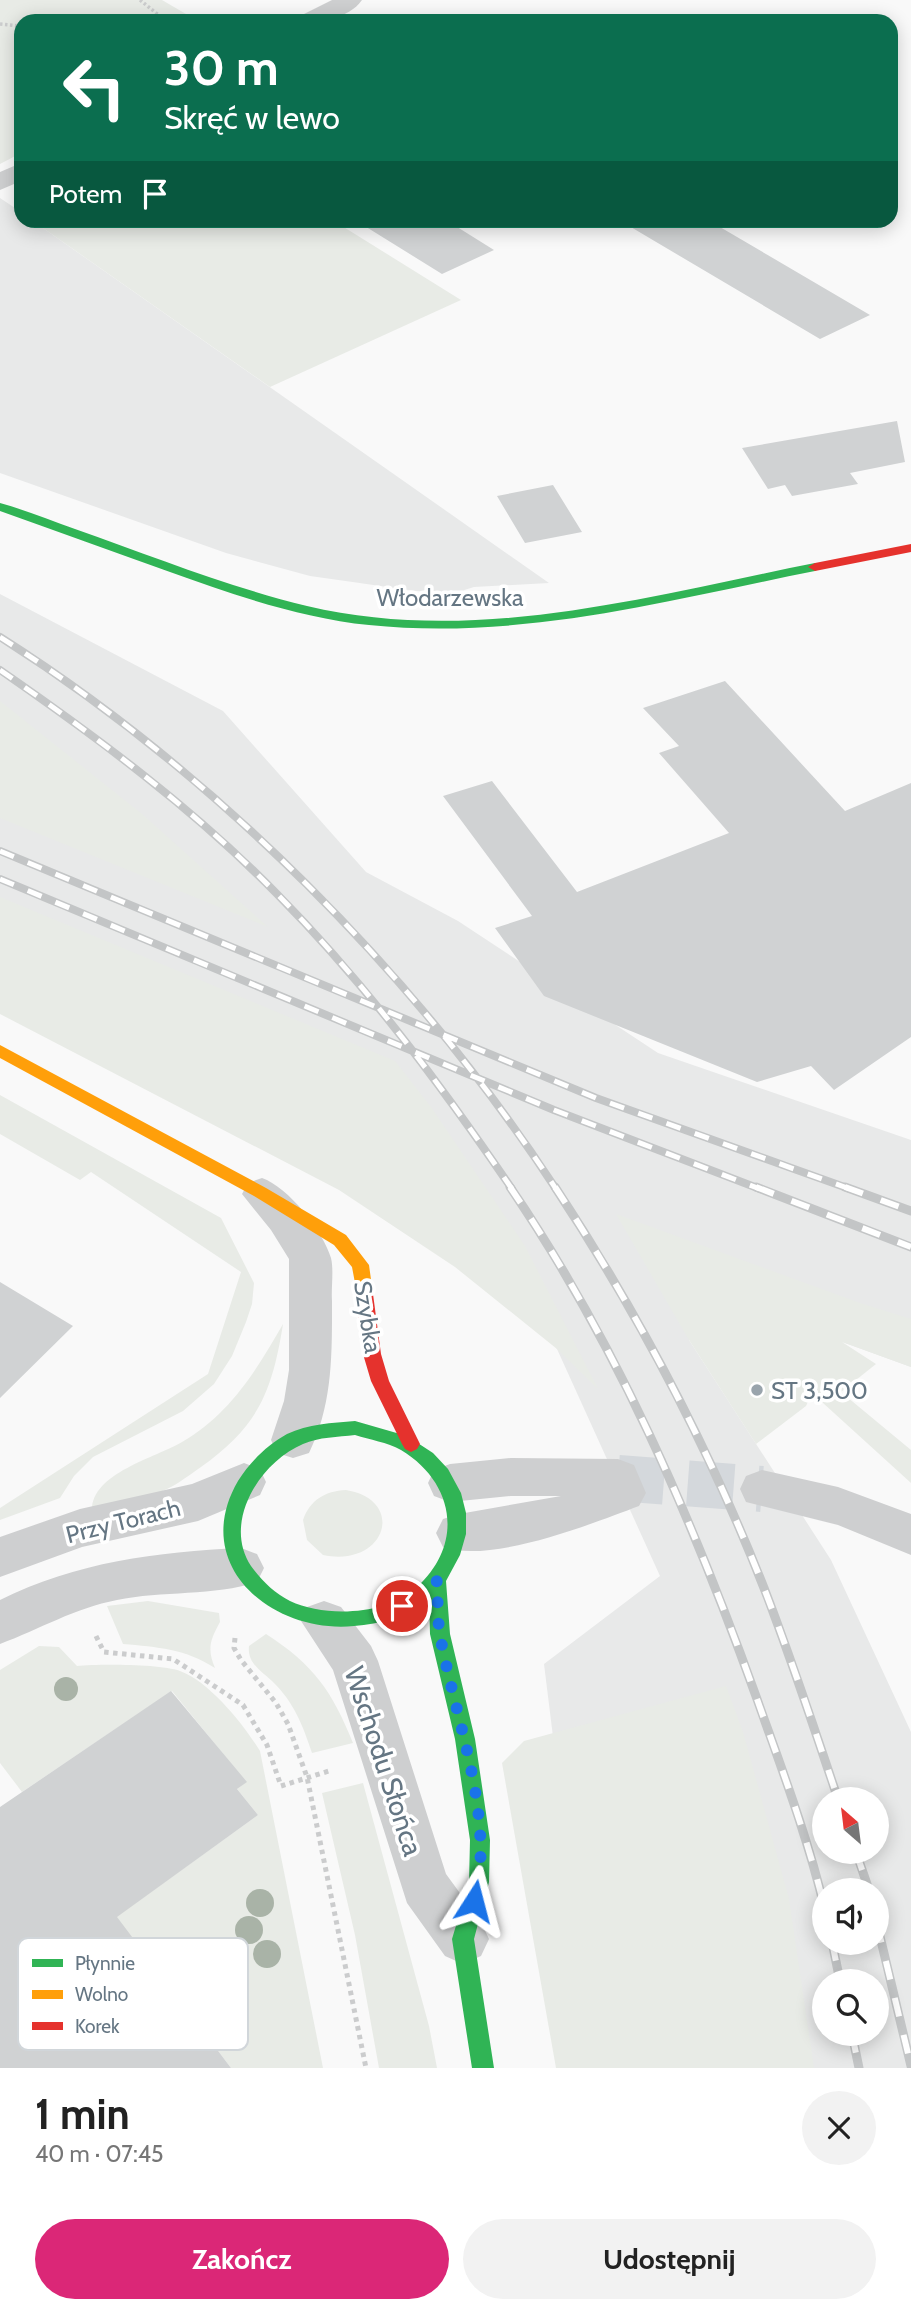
<!DOCTYPE html>
<html lang="pl">
<meta charset="utf-8">
<style>
:root{--surface:#fff;--page:#f2f2f2;--text:#222;--muted:#767676;--accent:#db2777}
body{margin:0;font-family:Cabin,sans-serif;background:var(--page);color:var(--text);height:100vh;display:flex;flex-direction:column;font-size:26px;white-space:nowrap}
*{box-sizing:border-box;margin:0}
p{font-size:23px;color:var(--muted)}
.icon{flex:none;width:38px;height:38px;fill:none;stroke:currentColor;stroke-width:2;stroke-linecap:round;stroke-linejoin:round}
.map{position:relative;height:2068px;overflow:hidden}
.panel{display:flex;flex-direction:column;background:var(--surface);flex:1}
.panel>*{flex:none}
.hud{position:absolute;left:14px;top:14px;width:884px;height:214px;border-radius:21px;box-shadow:0 4px 18px #0003;background:#0b6e4f;color:#fff;overflow:hidden}
.needle{width:46px;rotate:332deg}
.fabs{position:absolute;left:812px;top:1787px;display:grid;gap:14px}
.fabs a{display:grid;place-items:center;width:77px;height:77px;border-radius:50%;background:var(--surface);box-shadow:0 4px 18px #0003;font-size:35px}
.pin{position:absolute;display:grid;place-items:center;width:60px;height:60px;color:#fff;margin:-30px;border:4px solid #fff;border-radius:50%;box-shadow:0 2px 7px #0007}
.me{position:absolute;width:77px;margin:-38px;rotate:9deg;stroke-linejoin:round;filter:drop-shadow(0 0 5px #0008)}
.turn{display:flex;align-items:center;gap:24px;height:147px;padding:0 35px;font-size:32px}
.turn .icon{width:91px;height:91px;stroke-width:2.5}
.turn b{display:block;font-size:49px;line-height:60px}
.then{display:flex;align-items:center;height:66px;padding:0 35px;background:#0003;gap:14px;font-size:26px}
.round{display:grid;place-items:center;flex:none;width:74px;height:74px;border-radius:37px;background:var(--page)}
.overview{display:flex;align-items:center;justify-content:space-between;height:119px;padding:0 35px}
h1{font-size:42px;font-weight:700;line-height:52px}
.cta{display:flex;gap:14px;margin-top:auto;padding:14px 35px}
.cta a{flex:1;height:80px;border-radius:42px;background:var(--accent);color:#fff;font-size:28px;font-weight:700;line-height:80px;text-align:center}
.cta a+a{background:var(--page);color:var(--text)}
.map>svg:first-child{display:block}
.built{fill:#e8e9e9;fill-rule:evenodd}
.green{fill:#e8ebe6}
.building{fill:#d0d2d3}
.lines{fill:none;stroke-linecap:round;stroke-linejoin:round}
.street-tunnel{stroke:#d4d8dc;stroke-width:46;stroke-dasharray:46 24;stroke-linecap:butt}
.path-far1{stroke:#cbcccd;stroke-width:3.5;stroke-dasharray:2.5 2.5;stroke-linecap:butt}
.path{stroke:#cbcccd;stroke-width:5;stroke-dasharray:4.5 4.5;stroke-linecap:butt}
.street{fill:#cecfd0;fill-rule:evenodd}
.fast{fill:#30b455;fill-rule:evenodd}
.slow{fill:#ff9f0a;fill-rule:evenodd}
.jam{fill:#e5322d;fill-rule:evenodd}
.rail-far1-casing{stroke:#c3c5c6;stroke-width:8}
.rail-casing{stroke:#c3c5c6;stroke-width:9}
.rail-far1{stroke:#fff;stroke-width:5;stroke-dasharray:15;stroke-linecap:butt}
.rail{stroke:#fff;stroke-width:6;stroke-dasharray:19;stroke-linecap:butt}
.tree{fill:#a9b3a7}
.route{stroke:#1a73e8;stroke-width:12;stroke-dasharray:0 21.6}
.poi-dot{fill:#99a4ac;stroke:#fff;stroke-width:2.5}
.labels{text-anchor:middle;dominant-baseline:central;stroke-width:7;stroke-linejoin:round;paint-order:stroke}
.street-label{font-size:24px;fill:#657683;stroke:#fff}
.poi-label{font-size:24px;fill:#657683;stroke:#fff;text-anchor:start}
.near-street-label{font-size:28px;fill:#657683;stroke:#fff}
.key{fill:#fff;stroke:#d1d6da;stroke-width:2}
.key-label{font-size:19px;fill:#657683}
</style>
<div class="map">
<svg width="911" height="2068" viewBox="0 0 911 2068">
<rect width="100%" height="100%" fill="#f9f9f9"/>
<path class="built" d="M 0,198 L 21,212 L 21,220 L 33,221 L 549,583 L 474,587 L 458,592 L 416,591 L 310,576 L 226,553 L 0,473 Z
M 0,594 L 223,711 L 366,872 L 458,921 L 658,1053 L 911,1140 L 911,1367 L 837,1340 L 689,1340 L 831,1560 L 911,1732 L 911,2068 L 594,2068 L 544,1664 L 660,1576 L 557,1349 L 451,1155 L 0,957 ZM 824,1799 L 877,1799 L 877,1852 L 824,1852 ZM 824,1890 L 877,1890 L 877,1942 L 824,1942 ZM 824,1981 L 877,1981 L 877,2034 L 824,2034 Z"/>
<path class="green" d="M 0,0 L 162,0 L 198,21 L 21,21 L 21,153 L 0,164 Z
M 33,221 L 334,221 L 461,300 L 270,387 Z
M 0,701 L 142,814 L 268,927 L 0,818 Z
M 0,897 L 395,1061 L 431,1107 L 525,1246 L 598,1389 L 557,1349 L 455,1267 L 339,1190 L 0,1014 Z
M 0,1095 L 221,1218 L 254,1283 L 252,1304 L 246,1322 L 232,1356 L 214,1384 L 183,1411 L 93,1457 L 74,1476 L 60,1498 L 0,1520 L 0,1508 L 208,1374 L 241,1272 L 91,1172 L 80,1180 L 0,1134 Z
M 616,1214 L 860,1303 L 911,1319 L 911,1367 L 842,1342 L 876,1364 L 841,1392 L 911,1450 L 911,1483 L 812,1393 L 806,1406 L 756,1444 L 689,1340 Z
M 283,1324 C 272,1393 258,1426 201,1467 C 187,1477 171,1489 155,1494 C 135,1501 113,1505 92,1510 C 92,1473 155,1458 182,1442 C 230,1414 256,1371 283,1324 Z
M 346,1490 C 407,1500 386,1568 323,1555 L 307,1540 L 303,1520 C 310,1500 325,1491 346,1490 Z
M 148,1601 L 219,1613 L 220,1622 C 210,1640 207,1649 215,1668 C 186,1649 157,1647 123,1644 L 107,1606 Z
M 266,1634 C 314,1665 332,1691 353,1743 L 312,1753 C 303,1726 294,1702 272,1681 C 261,1671 247,1663 249,1646 Z
M 39,1646 L 59,1647 L 77,1666 C 99,1664 160,1664 180,1671 C 210,1682 244,1725 260,1751 L 323,2068 L 231,2068 L 116,1917 L 258,1815 L 237,1789 L 246,1782 L 172,1691 L 22,1792 L 0,1763 L 0,1670 Z
M 726,1686 L 743,1732 L 789,1899 L 814,2068 L 556,2068 L 502,1763 L 524,1741 Z
M 363,1783 L 429,2026 L 437,2068 L 379,2068 L 355,1935 L 322,1793 Z"/>
<path class="building" d="M 355,220 L 446,220 L 494,250 L 442,274 Z
M 619,220 L 708,220 L 870,315 L 820,339 Z
M 897,421 L 905,462 L 850,473 L 858,484 L 792,496 L 785,485 L 768,489 L 742,448 Z
M 553,485 L 582,532 L 525,543 L 497,496 Z
M 725,681 L 845,811 L 911,783 L 911,1037 L 834,1090 L 811,1066 L 757,1082 L 544,996 L 495,928 L 532,916 L 443,796 L 492,781 L 577,892 L 729,833 L 659,753 L 679,746 L 643,708 Z
M 0,1282 L 73,1326 L 0,1398 Z
M 171,1691 L 247,1782 L 237,1789 L 258,1815 L 117,1917 L 231,2068 L 0,2068 L 0,1807 Z"/>
<g class="lines">
<path class="street-tunnel" d="M 618,1478 L 762,1489"/>
<path class="path-far1" d="M 140,0 L 166,21
M 0,24 L 21,26"/>
<path class="path" d="M 96,1636 L 104,1652 L 173,1659 L 243,1705 L 267,1745 L 281,1786 L 332,1770
M 235,1638 L 234,1648 L 241,1660 L 276,1703 L 288,1724 L 307,1777 L 366,2068"/>
<path class="street" d="M 332,0 L 362,0 C 348,20 319,21 297,21 L 300,16 Z
M 21,163 L 21,181 L 0,190 L 0,172 Z
M 262,1178 C 288,1187 323,1231 331,1258 C 334,1270 331,1288 332,1301 C 332,1354 333,1404 309,1453 L 293,1458 L 277,1453 L 271,1440 L 284,1401 L 289,1370 L 289,1259 L 271,1230 L 242,1194 L 248,1183 Z
M 511,1458 L 618,1459 L 634,1465 L 646,1493 L 639,1506 C 591,1524 491,1564 443,1547 L 436,1533 L 443,1519 L 459,1514 L 561,1496 L 511,1496 L 450,1502 L 434,1496 L 428,1483 L 434,1470 L 450,1464 Z
M 244,1463 L 260,1469 L 266,1482 L 260,1495 L 198,1521 L 82,1547 L 0,1577 L 0,1537 L 80,1509 L 192,1484 Z
M 762,1470 L 838,1487 L 911,1514 L 911,1555 L 838,1525 L 746,1502 L 740,1489 L 746,1476 Z
M 241,1548 L 257,1554 L 264,1568 L 257,1582 C 217,1596 161,1591 117,1600 C 75,1608 40,1629 0,1644 L 0,1600 C 76,1562 157,1552 241,1548 Z
M 324,1601 L 341,1607 L 371,1646 L 378,1661 L 446,1874 L 481,1922 L 489,1939 L 481,1956 L 463,1964 L 445,1956 L 407,1903 L 333,1670 L 301,1621 L 307,1607 Z"/>
<path class="fast" d="M 0,503 C 25,510 50,520 75,529 C 152,556 228,587 307,606 C 476,646 649,596 815,563 L 822,567 L 815,571 C 669,600 520,641 369,625 C 301,618 234,595 170,572 C 113,552 57,531 0,511 Z
M 355,1421 L 407,1436 L 433,1453 L 448,1469 L 461,1493 L 466,1513 L 466,1534 L 460,1555 L 446,1581 L 450,1634 L 475,1739 L 490,1840 L 489,1882 L 474,1939 L 494,2068 L 472,2068 L 452,1939 L 469,1882 L 470,1840 L 455,1739 L 430,1634 L 429,1600 C 407,1617 380,1624 354,1626 C 272,1634 189,1565 238,1481 C 250,1462 267,1445 287,1434 C 308,1424 332,1423 355,1421 ZM 355,1435 C 370,1440 387,1442 401,1450 C 454,1482 465,1543 417,1587 C 387,1615 326,1618 290,1601 C 274,1593 261,1580 251,1566 C 222,1522 260,1462 303,1444 C 319,1437 338,1437 355,1435 Z"/>
<path class="slow" d="M 0,1045 L 266,1188 L 346,1235 L 369,1265 L 373,1294 L 370,1299 L 364,1301 L 358,1299 L 352,1267 L 334,1245 L 254,1196 L 0,1058 Z"/>
<path class="jam" d="M 911,544 L 911,552 L 815,571 L 808,567 L 815,563 Z
M 364,1287 L 370,1289 L 373,1294 L 381,1354 L 389,1381 L 420,1444 L 417,1449 L 411,1452 L 405,1449 L 402,1444 L 371,1381 L 363,1354 L 355,1294 L 358,1289 Z"/>
<g class="rail-far1-casing">
<path id="rail-far1" d="M 0,637 C 217,775 416,975 556,1189
M 0,670 C 98,738 194,809 277,894 C 366,984 441,1085 512,1189
M 0,851 L 596,1098 L 850,1189
M 0,879 L 554,1110 L 760,1189"/>
</g>
<g class="rail-casing">
<path id="rail" d="M 510,1187 C 617,1344 693,1521 757,1699 C 781,1767 807,1835 824,1906
M 555,1187 C 638,1313 709,1448 764,1588 C 791,1658 814,1728 838,1799
M 756,1187 L 911,1247
M 845,1187 L 911,1211
M 856,1852 L 869,1890
M 877,1924 L 911,2066
M 832,1942 L 840,1981
M 852,2034 L 859,2068"/>
</g>
<use href="#rail-far1" class="rail-far1"/>
<use href="#rail" class="rail"/>
</g>
<g class="tree">
<circle cx="66" cy="1689" r="12"/>
<circle cx="260" cy="1903" r="14"/>
<circle cx="249" cy="1930" r="14"/>
<circle cx="267" cy="1954" r="14"/>
</g>
<g class="lines">
<path class="route" d="M 402,1606 L 416,1600 L 437,1581 C 438,1599 437,1617 440,1635 C 454,1715 497,1822 474,1901"/>
</g>
<circle class="poi-dot" cx="757" cy="1390" r="7"/>
<g class="labels">
<g class="street-label">
<text x="450" y="597">Włodarzewska</text>
<text transform="translate(368 1317) rotate(81)">Szybka</text>
<text transform="translate(123 1521) rotate(-14)">Przy Torach</text>
</g>
<g class="poi-label">
<text x="771" y="1390">ST 3,500</text>
</g>
<g class="near-street-label">
<text transform="translate(384 1761) rotate(72)">Wschodu Słońca</text>
</g>
</g>
<rect x="18" y="1938" width="230" height="112" rx="10" class="key"/>
<rect x="32" y="1959" width="31" height="8" fill="#30b455"/>
<rect x="32" y="1990" width="31" height="9" fill="#ff9f0a"/>
<rect x="32" y="2022" width="31" height="8" fill="#e5322d"/>
<g class="key-label">
<text x="75" y="1970">Płynnie</text>
<text x="75" y="2001">Wolno</text>
<text x="75" y="2033">Korek</text>
</g>
</svg>
<div class="fabs">
<a><svg class="needle" viewBox="-14 -14 28 28"><path d="M0-13l5 13h-10z" fill="#e53935"/><path d="M0 13l5-13h-10z" fill="#767676"/></svg></a>
<a><svg class="icon" aria-label="sound" viewBox="0 0 24 24"><path d="M4 9h4l5-4v14l-5-4H4zM17 9q2 3 0 6"/></svg></a>
<a><svg class="icon" aria-label="search" viewBox="0 0 24 24"><circle cx="10" cy="10" r="6"/><path d="M15 15l6 6"/></svg></a>
</div>
<div class="pin" style="left:402px;top:1606px;background:#d93025"><svg class="icon" aria-label="arrive" viewBox="0 0 24 24"><path d="M6 21V4h12l-3 4 3 4H6"/></svg></div>
<svg class="me" style="left:474px;top:1901px" viewBox="-20 -20 40 40"><path d="M0-17L14 15 0 8-14 15z" fill="#1a73e8" stroke="#fff" stroke-width="4"/></svg>
<div class="hud">
<div class="turn"><svg class="icon" aria-label="left" viewBox="0 0 24 24"><path d="M17 20v-9H6M10 6l-5 5 5 5"/></svg><div><b>30 m</b>Skręć w lewo</div></div>
<div class="then">Potem<svg class="icon" aria-label="arrive" viewBox="0 0 24 24"><path d="M6 21V4h12l-3 4 3 4H6"/></svg></div>
</div>
</div>
<section class="panel">
<div class="overview"><div><h1>1 min</h1><p>40 m · 07:45</p></div><a class="round"><svg class="icon" aria-label="close" viewBox="0 0 24 24"><path d="M6 6l12 12M18 6L6 18"/></svg></a></div>
<div class="cta"><a>Zakończ</a><a>Udostępnij</a></div>
</section>
